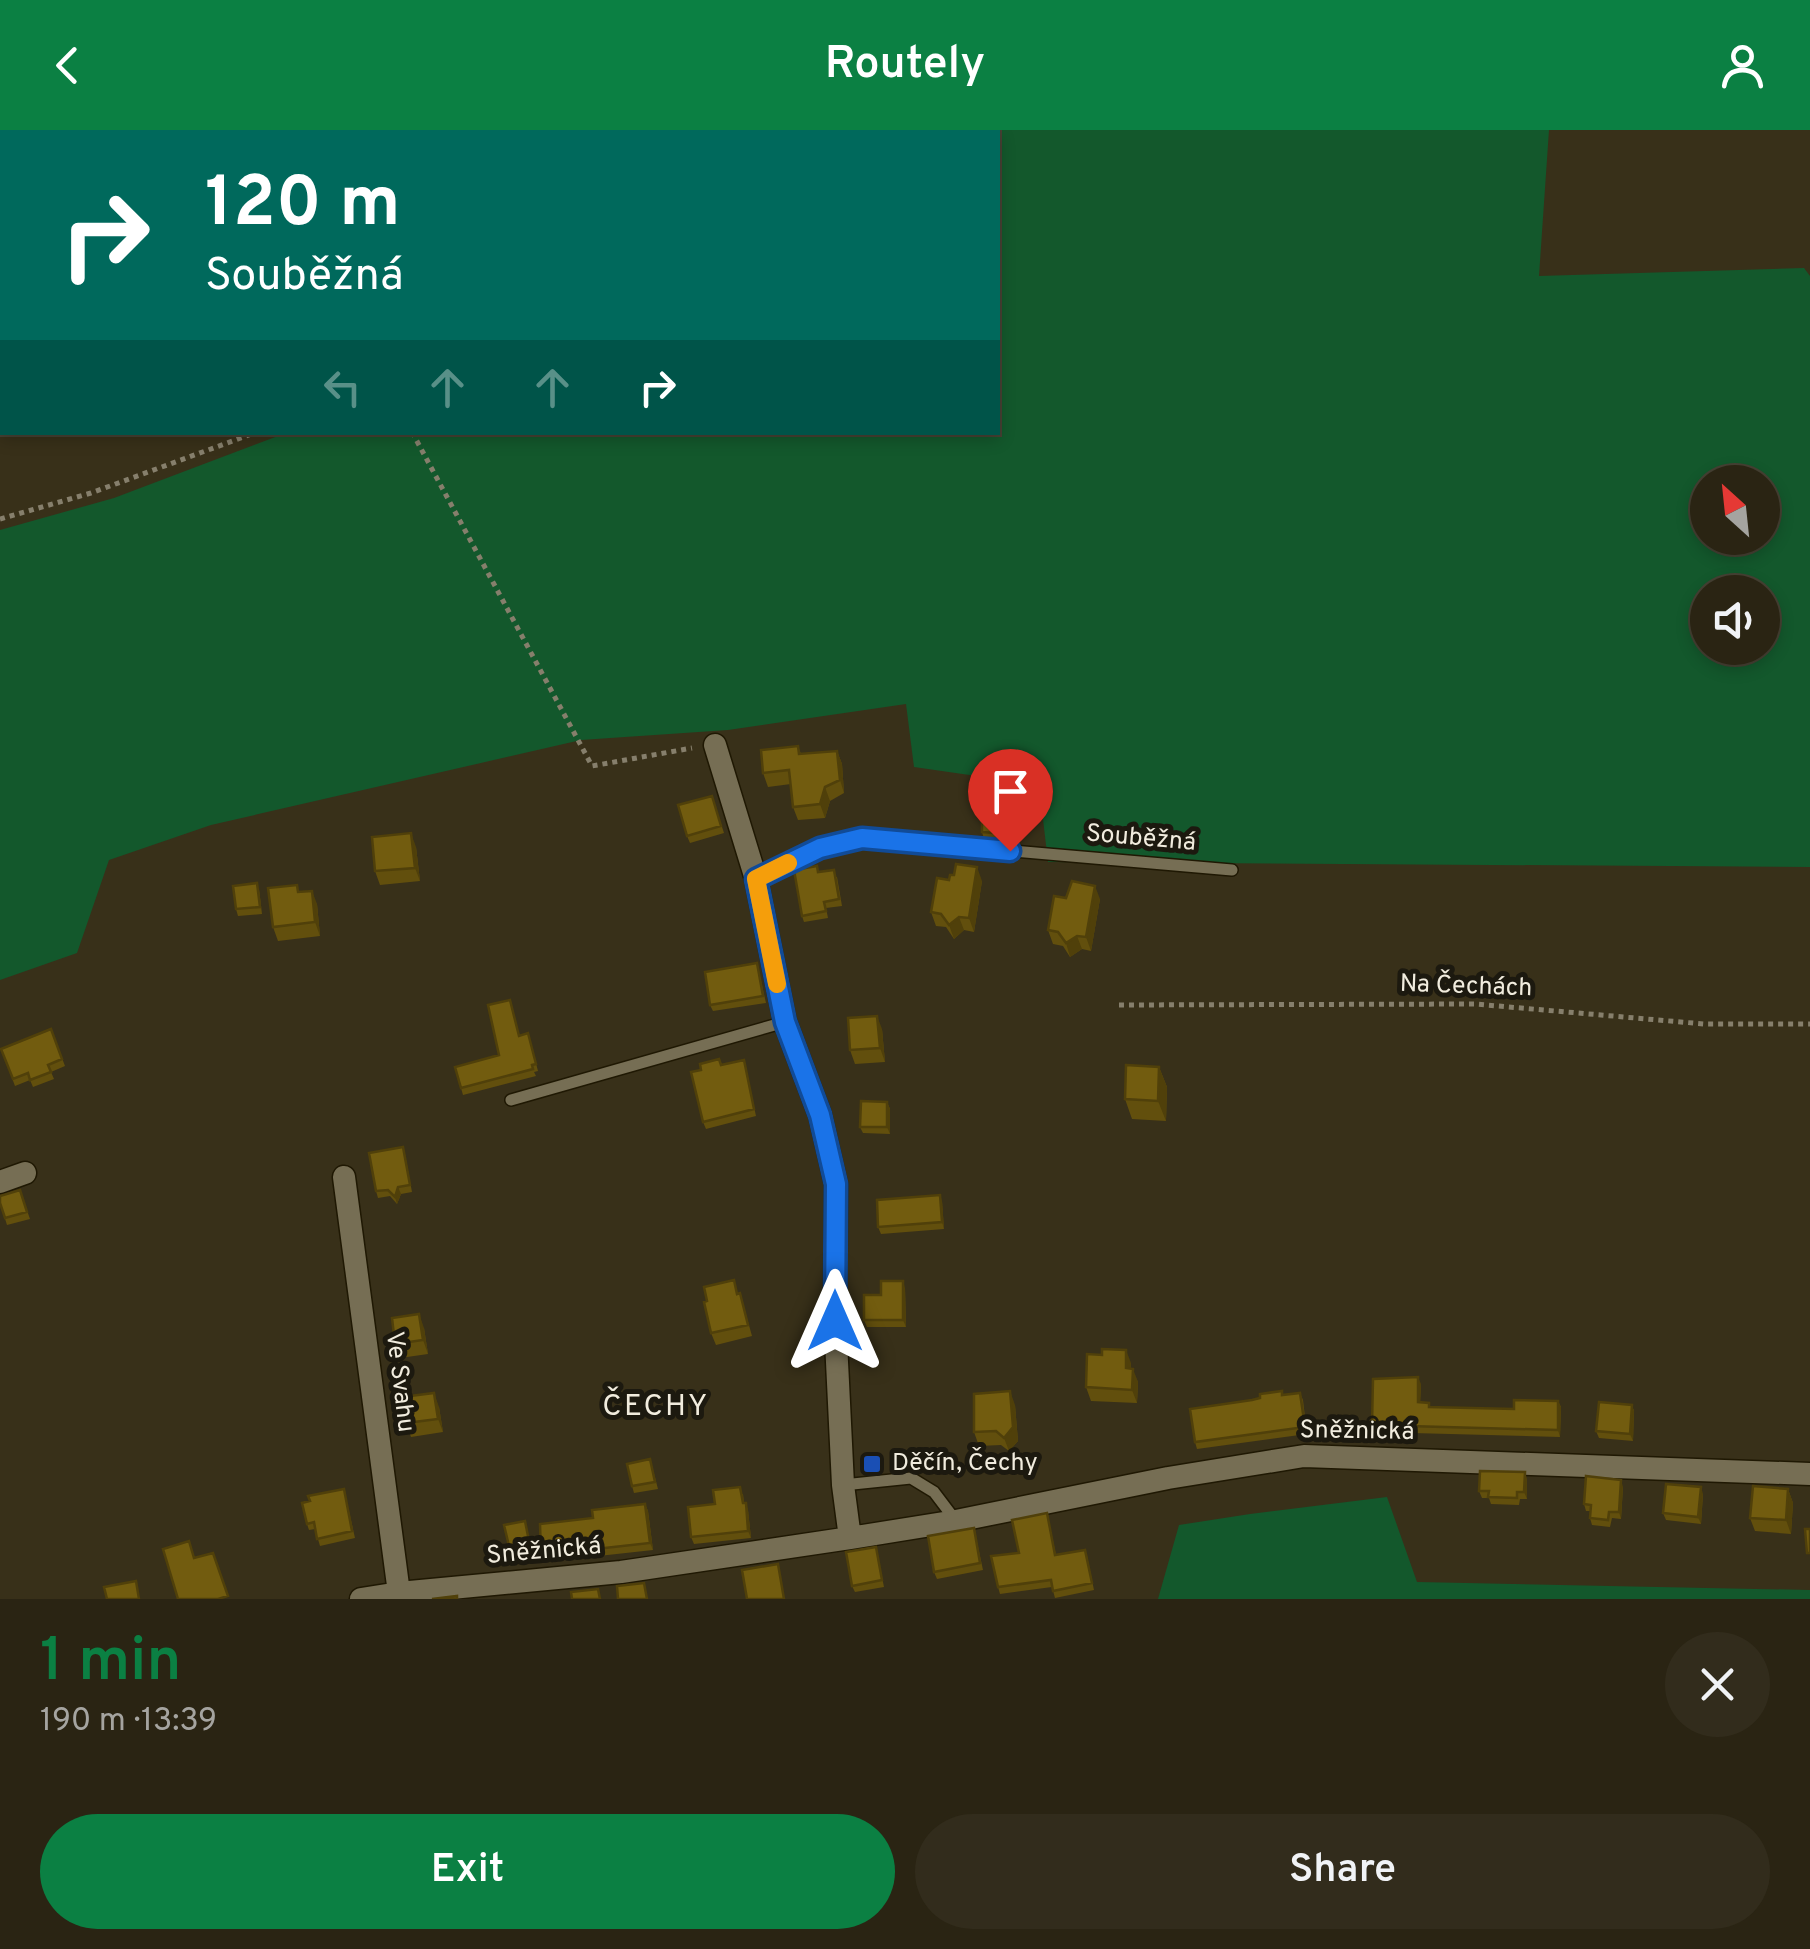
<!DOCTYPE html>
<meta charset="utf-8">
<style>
:root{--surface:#2a2413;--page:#322c1c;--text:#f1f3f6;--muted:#a5a4a0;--line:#464133;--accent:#0b8043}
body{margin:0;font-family:Overpass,sans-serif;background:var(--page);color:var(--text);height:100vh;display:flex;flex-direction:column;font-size:38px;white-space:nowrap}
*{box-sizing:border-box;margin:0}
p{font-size:32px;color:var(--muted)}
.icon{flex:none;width:55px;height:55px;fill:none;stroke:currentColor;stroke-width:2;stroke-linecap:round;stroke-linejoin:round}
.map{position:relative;height:1469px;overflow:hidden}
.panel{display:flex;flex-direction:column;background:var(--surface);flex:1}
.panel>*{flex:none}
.top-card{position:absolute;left:0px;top:0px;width:1000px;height:305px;box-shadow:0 5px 15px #0003,0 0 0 2px var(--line);background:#00695c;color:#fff;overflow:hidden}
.needle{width:65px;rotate:333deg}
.fabs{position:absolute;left:1690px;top:335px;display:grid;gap:20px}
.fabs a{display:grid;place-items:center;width:90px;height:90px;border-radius:50%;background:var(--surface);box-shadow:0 5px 15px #0003,0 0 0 2px var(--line);font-size:50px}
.pin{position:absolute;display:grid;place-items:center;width:85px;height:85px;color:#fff;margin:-102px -42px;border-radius:50% 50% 50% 0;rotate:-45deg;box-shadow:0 0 10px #0007}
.pin .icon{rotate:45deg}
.me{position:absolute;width:110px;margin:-55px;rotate:0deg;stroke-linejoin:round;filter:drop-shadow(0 0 8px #0008)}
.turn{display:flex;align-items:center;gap:35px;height:210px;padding:0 40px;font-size:45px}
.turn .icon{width:130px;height:130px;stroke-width:2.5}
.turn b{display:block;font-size:70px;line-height:85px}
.lanes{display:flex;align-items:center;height:95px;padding:0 40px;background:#0003;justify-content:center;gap:50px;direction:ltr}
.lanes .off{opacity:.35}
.round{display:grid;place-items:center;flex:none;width:105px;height:105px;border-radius:52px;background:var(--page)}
.summary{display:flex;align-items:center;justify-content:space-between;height:170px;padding:0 40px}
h1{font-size:60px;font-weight:600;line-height:75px;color:var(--accent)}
.action{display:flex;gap:20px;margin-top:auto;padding:20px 40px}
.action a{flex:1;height:115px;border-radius:60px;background:var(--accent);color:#fff;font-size:40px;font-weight:600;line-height:115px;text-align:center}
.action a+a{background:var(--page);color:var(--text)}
header{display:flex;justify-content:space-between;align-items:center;height:130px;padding:0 40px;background:var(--accent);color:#fff;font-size:45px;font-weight:600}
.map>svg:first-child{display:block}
.green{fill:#13582c;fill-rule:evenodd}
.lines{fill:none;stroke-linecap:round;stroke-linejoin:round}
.service-casing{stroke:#1f1803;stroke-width:14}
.minor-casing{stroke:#1f1803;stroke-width:25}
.path{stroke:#867f6c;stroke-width:5;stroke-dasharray:5 5;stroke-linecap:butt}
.service{stroke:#766e54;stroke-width:11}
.minor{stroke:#766e54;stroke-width:22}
.wall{fill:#624f0d}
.shaded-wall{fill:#50400a}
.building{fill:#725c0f;stroke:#50400a;stroke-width:2.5}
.route-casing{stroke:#114b97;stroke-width:25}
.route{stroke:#1a73e8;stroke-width:18}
.slow{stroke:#f59e0b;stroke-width:18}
.transit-dot{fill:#1a4fb4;stroke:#1c190f;stroke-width:4}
.labels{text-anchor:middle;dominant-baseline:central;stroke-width:10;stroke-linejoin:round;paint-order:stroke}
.street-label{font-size:25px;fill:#f1ecde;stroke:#1c190f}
.poi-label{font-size:25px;fill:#f1ecde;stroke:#1c190f;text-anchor:start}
.quarter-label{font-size:30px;letter-spacing:2.5px;fill:#f1ecde;stroke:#1c190f}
</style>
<header><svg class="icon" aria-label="back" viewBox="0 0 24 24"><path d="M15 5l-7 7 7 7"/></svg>Routely<svg class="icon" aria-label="person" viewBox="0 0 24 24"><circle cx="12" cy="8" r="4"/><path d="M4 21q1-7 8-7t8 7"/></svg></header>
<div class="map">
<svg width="1810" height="1469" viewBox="0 0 1810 1469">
<rect width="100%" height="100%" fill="#383019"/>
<path class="green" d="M 854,0 L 1549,0 L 1539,146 L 1804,138 L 1810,146 L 1810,737 L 1048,732 L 1039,655 L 914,637 L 906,574 L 728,600 L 581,610 L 211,695 L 109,730 L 77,823 L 0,850 L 0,400 L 114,368 L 286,303 L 998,302 L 998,2 L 849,2 ZM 1708,352 L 1762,352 L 1762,408 L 1708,408 ZM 1708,462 L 1762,462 L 1762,518 L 1708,518 Z
M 1387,1367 L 1417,1452 L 1810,1460 L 1810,1469 L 1158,1469 L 1179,1395 L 1250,1384 Z"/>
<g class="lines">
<g class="service-casing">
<path id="service" d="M 756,749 L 820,718 L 862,708 L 1232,740
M 511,970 L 785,892
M 843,1355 L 911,1348 L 934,1362 L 956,1391"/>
</g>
<g class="minor-casing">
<path id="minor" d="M 715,615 L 756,749 L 785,892 L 820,985 L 836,1054 L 835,1191 L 843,1355 L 850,1408
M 344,1047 L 399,1463
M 0,1052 L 25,1043
M 361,1469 L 399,1463 L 621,1442 L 850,1408 L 956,1391 L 1168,1348 L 1304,1326 L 1810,1344"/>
</g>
<path class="path" d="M 818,2 L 823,0
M 412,302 L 592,636 L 692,618
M 0,389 L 91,363 L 257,302
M 1119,875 L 1475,874 L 1704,894 L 1810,894"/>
<use href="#service" class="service"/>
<use href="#minor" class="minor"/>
</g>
<path class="wall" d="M 798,616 L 801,624 L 837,621 L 842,634 L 844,663 L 830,671 L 825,688 L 798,690 L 793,677 L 791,654 L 768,657 L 763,643 Z
M 712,666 L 724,703 L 690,713 L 687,706 Z
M 1009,685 L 1011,692 L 1011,711 L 984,709 L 982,702 Z
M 416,717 L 420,751 L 380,755 L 375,741 Z
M 819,742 L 837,747 L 842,776 L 826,778 L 828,788 L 804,792 L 802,786 Z
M 949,750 L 982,751 L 974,802 L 964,800 L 954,809 L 946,797 L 936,796 L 931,782 Z
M 259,759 L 262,784 L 238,786 L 236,779 Z
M 299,762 L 317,774 L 320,806 L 278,811 L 273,797 Z
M 1066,768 L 1100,769 L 1091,821 L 1082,819 L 1070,827 L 1063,816 L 1053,814 L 1048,800 Z
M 757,833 L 766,873 L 713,881 L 710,875 Z
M 51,899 L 65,936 L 51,942 L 54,949 L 33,957 L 30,950 L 15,956 L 1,919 Z
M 882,899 L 885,932 L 855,934 L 850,920 Z
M 528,903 L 538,941 L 534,942 L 536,946 L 463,965 L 455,937 L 499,925 L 520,905 Z
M 744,930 L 756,986 L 706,999 L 703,992 L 721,935 Z
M 1159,937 L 1167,957 L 1166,991 L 1132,989 L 1125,969 Z
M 887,972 L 890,979 L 890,1004 L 863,1003 L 860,997 Z
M 405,1024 L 412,1062 L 401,1064 L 397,1074 L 390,1066 L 378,1068 L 376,1061 Z
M 20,1060 L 30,1089 L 7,1095 L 0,1073 Z
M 942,1071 L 944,1099 L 881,1104 L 878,1097 Z
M 905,1158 L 906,1197 L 867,1197 L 864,1190 L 881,1165 Z
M 740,1163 L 752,1206 L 716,1215 L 711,1203 L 738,1164 Z
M 424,1198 L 428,1224 L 400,1228 L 395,1214 Z
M 1131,1233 L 1131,1238 L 1138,1252 L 1137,1273 L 1091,1271 L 1086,1257 Z
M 1421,1254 L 1420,1273 L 1430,1277 L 1514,1279 L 1558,1271 L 1561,1277 L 1560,1307 L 1374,1302 L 1372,1295 Z
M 1300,1263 L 1303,1270 L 1307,1304 L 1197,1319 L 1195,1312 L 1283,1265 Z
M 1015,1275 L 1018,1311 L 1009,1321 L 1001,1315 L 979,1316 L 974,1302 Z
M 1632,1275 L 1634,1281 L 1633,1311 L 1599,1308 L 1596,1301 Z
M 439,1277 L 443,1302 L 411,1307 L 406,1293 Z
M 652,1336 L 658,1359 L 634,1363 L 632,1356 Z
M 1527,1349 L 1527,1369 L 1520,1369 L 1519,1375 L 1491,1374 L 1489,1368 L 1482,1368 L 1479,1361 Z
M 1623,1357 L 1621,1389 L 1612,1388 L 1610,1397 L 1592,1395 L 1590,1388 L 1590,1381 L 1586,1381 L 1584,1374 Z
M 344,1359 L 355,1408 L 320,1416 L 315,1399 L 309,1400 L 307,1394 Z
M 1788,1359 L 1793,1373 L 1791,1404 L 1755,1401 L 1750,1388 Z
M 743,1364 L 744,1373 L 748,1380 L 751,1408 L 694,1414 L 691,1407 L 715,1374 Z
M 1703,1364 L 1701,1394 L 1666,1390 L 1663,1383 Z
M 645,1374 L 648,1381 L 653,1420 L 544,1432 L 541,1425 L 593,1388 Z
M 1047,1383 L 1056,1425 L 1087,1426 L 1094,1460 L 1055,1468 L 1052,1457 L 1000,1464 L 998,1457 Z
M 525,1391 L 532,1418 L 511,1422 L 509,1416 Z
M 974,1398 L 983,1440 L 937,1449 L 934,1442 Z
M 876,1417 L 884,1457 L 855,1462 L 852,1456 Z"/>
<path class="shaded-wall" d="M 837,621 L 842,634 L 844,663 L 840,650 Z
M 825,657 L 830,671 L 825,688 L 820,674 Z
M 1009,685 L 1011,692 L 1011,711 L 1009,704 Z
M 411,703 L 416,717 L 420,751 L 415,738 Z
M 977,737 L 982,751 L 974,802 L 969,788 Z
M 1095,756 L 1100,769 L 1091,821 L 1086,807 Z
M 312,761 L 317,774 L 320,806 L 315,792 Z
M 959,787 L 964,800 L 954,809 L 949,795 Z
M 1077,806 L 1082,819 L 1070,827 L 1066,813 Z
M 877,886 L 882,899 L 885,932 L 880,918 Z
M 1159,937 L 1167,957 L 1166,991 L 1158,971 Z
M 887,972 L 890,979 L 890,1004 L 887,997 Z
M 398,1057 L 401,1064 L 397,1074 L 395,1067 Z
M 940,1065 L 942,1071 L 944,1099 L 942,1092 Z
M 903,1151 L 905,1158 L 906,1197 L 903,1190 Z
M 419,1184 L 424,1198 L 428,1224 L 423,1210 Z
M 1126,1220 L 1131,1233 L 1131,1252 L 1126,1238 Z
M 1133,1239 L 1138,1252 L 1137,1273 L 1132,1260 Z
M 1418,1247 L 1421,1254 L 1420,1279 L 1418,1272 Z
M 1010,1261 L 1015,1275 L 1018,1311 L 1009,1321 L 1004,1308 Z
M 434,1263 L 439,1277 L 443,1302 L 438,1289 Z
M 1558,1271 L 1561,1277 L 1560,1307 L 1558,1300 Z
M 1632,1275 L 1634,1281 L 1633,1311 L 1630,1304 Z
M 1525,1342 L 1527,1349 L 1527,1369 L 1524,1362 Z
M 1621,1350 L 1623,1357 L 1621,1389 L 1619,1382 Z
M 1701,1357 L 1703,1364 L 1701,1394 L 1698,1387 Z
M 1788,1359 L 1793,1373 L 1791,1404 L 1786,1390 Z
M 746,1373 L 748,1380 L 751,1408 L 748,1401 Z
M 645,1374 L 648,1381 L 653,1420 L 650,1413 Z"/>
<path class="building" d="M 798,616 L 799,624 L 837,621 L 840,650 L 825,657 L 820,674 L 793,677 L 789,640 L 763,643 L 761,620 Z
M 712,666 L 721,696 L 687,706 L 678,675 Z
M 982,684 L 1009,685 L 1009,704 L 982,702 Z
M 411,703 L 415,738 L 375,741 L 372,707 Z
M 956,734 L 977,737 L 969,788 L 959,787 L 949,795 L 941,784 L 931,782 L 937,748 L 949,750 L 950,745 L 954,745 Z
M 817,736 L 818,742 L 834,740 L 839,769 L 824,772 L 826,781 L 802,786 L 794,740 Z
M 1072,751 L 1095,756 L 1086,807 L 1077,806 L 1066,813 L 1058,802 L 1048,800 L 1054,766 L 1066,768 Z
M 257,753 L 260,777 L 236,779 L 233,756 Z
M 297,755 L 298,762 L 312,761 L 315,792 L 273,797 L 268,758 Z
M 757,833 L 763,866 L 710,875 L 705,842 Z
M 510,870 L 519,906 L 528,903 L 536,934 L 532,935 L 533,939 L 461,958 L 455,937 L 499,925 L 488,875 Z
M 877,886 L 880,918 L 850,920 L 848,888 Z
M 51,899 L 62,929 L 48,935 L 51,942 L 30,950 L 28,943 L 13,949 L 1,919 Z
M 719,929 L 721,935 L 744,930 L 754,979 L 703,992 L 691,942 L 701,940 L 700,934 Z
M 1126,935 L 1159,937 L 1158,971 L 1125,969 Z
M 861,971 L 887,972 L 887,997 L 860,997 Z
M 403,1017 L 410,1055 L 398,1057 L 395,1067 L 388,1060 L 376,1061 L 369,1023 Z
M 20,1060 L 27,1082 L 5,1088 L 0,1073 L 0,1066 Z
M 940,1065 L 942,1092 L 878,1097 L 877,1070 Z
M 734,1150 L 737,1164 L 740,1163 L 748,1195 L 711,1203 L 704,1172 L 707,1171 L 704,1157 Z
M 881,1151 L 903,1151 L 903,1190 L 864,1190 L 864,1165 L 881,1165 Z
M 419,1184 L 423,1210 L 395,1214 L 392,1188 Z
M 1102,1219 L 1126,1220 L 1126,1238 L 1133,1239 L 1132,1260 L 1086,1257 L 1087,1224 L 1102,1225 Z
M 1418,1247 L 1418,1272 L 1429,1273 L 1429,1277 L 1514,1279 L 1514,1270 L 1558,1271 L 1558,1300 L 1372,1295 L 1373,1249 Z
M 1010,1261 L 1013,1297 L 1004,1308 L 996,1301 L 974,1302 L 974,1264 Z
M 1282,1261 L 1282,1265 L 1300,1263 L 1305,1297 L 1195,1312 L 1190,1279 L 1252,1270 L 1260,1268 L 1260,1264 Z
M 434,1263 L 438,1289 L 406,1293 L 402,1267 Z
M 1599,1272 L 1632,1275 L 1630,1304 L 1596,1301 Z
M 650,1329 L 655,1352 L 632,1356 L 627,1334 Z
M 1480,1341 L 1525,1342 L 1524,1362 L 1517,1362 L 1517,1368 L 1488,1367 L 1489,1361 L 1479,1361 Z
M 1586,1346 L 1621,1350 L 1619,1382 L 1609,1382 L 1608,1390 L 1590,1388 L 1591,1375 L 1584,1374 Z
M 1666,1354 L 1701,1357 L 1698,1387 L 1663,1383 Z
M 1753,1356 L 1788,1359 L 1786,1390 L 1750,1388 Z
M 740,1357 L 743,1373 L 746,1373 L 748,1401 L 691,1407 L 688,1377 L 715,1374 L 713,1360 Z
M 344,1359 L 352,1401 L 317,1409 L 314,1392 L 307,1394 L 302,1373 L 310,1371 L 308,1366 Z
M 645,1374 L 650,1413 L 541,1425 L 540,1394 L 593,1388 L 592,1380 Z
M 1047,1383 L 1055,1425 L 1085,1420 L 1092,1453 L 1053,1461 L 1051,1450 L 998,1457 L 991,1426 L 1019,1423 L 1012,1390 Z
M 525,1391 L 529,1411 L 509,1416 L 504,1395 Z
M 974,1398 L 980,1433 L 934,1442 L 928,1406 Z
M 1805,1399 L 1810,1399 L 1810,1423 L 1807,1423 Z
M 189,1411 L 194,1428 L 213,1423 L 228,1466 L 218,1469 L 178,1469 L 163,1419 Z
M 876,1417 L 882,1450 L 852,1456 L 846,1422 Z
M 778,1434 L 784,1469 L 747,1469 L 742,1440 Z
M 136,1451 L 139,1469 L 107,1469 L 104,1457 Z
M 644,1453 L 647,1469 L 618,1469 L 617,1456 Z
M 598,1459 L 600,1469 L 572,1469 L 571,1462 Z
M 457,1466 L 457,1469 L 432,1469 Z"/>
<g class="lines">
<g class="route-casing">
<path id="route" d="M 835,1191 L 836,1054 L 820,985 L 785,892 L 756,749 L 820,718 L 862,708 L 1010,721"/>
</g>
<use href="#route" class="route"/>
<path class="slow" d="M 777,854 L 756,749 L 788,733"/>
</g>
<rect class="transit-dot" x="862" y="1324" width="20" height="20" rx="5"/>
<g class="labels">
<g class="street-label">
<text transform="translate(1141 709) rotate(5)">Souběžná</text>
<text transform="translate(1466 857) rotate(2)">Na Čechách</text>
<text transform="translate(399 1252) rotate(83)">Ve Svahu</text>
<text transform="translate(1357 1302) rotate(1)">Sněžnická</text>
<text transform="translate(544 1422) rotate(-5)">Sněžnická</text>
</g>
<g class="poi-label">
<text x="892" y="1334">Děčín, Čechy</text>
</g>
<g class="quarter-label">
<text x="656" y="1277">ČECHY</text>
</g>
</g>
</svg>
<div class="fabs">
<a><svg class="needle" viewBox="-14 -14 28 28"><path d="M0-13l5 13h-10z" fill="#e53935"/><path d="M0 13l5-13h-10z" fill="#a5a4a0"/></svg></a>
<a><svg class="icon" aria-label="sound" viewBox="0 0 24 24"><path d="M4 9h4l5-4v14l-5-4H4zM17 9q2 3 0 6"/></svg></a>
</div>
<div class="pin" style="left:1010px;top:721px;background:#d93025"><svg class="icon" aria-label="arrive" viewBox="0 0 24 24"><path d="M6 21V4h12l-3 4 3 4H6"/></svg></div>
<svg class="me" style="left:835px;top:1191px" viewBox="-20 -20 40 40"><path d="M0-17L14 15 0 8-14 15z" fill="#1a73e8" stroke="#fff" stroke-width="4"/></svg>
<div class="top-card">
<div class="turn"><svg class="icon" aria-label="right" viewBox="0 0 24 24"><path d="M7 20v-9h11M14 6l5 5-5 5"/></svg><div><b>120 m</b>Souběžná</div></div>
<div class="lanes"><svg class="icon off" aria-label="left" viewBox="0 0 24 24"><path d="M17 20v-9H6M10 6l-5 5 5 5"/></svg><svg class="icon off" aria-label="ahead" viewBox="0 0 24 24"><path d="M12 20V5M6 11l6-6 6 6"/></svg><svg class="icon off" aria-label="ahead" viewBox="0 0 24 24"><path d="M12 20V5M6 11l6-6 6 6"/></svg><svg class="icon" aria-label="right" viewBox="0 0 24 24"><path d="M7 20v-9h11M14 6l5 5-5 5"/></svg></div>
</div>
</div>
<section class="panel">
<div class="summary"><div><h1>1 min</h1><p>190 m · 13:39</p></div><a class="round"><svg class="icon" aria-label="close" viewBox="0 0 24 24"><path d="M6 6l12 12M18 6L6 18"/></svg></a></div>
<div class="action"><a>Exit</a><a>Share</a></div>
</section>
